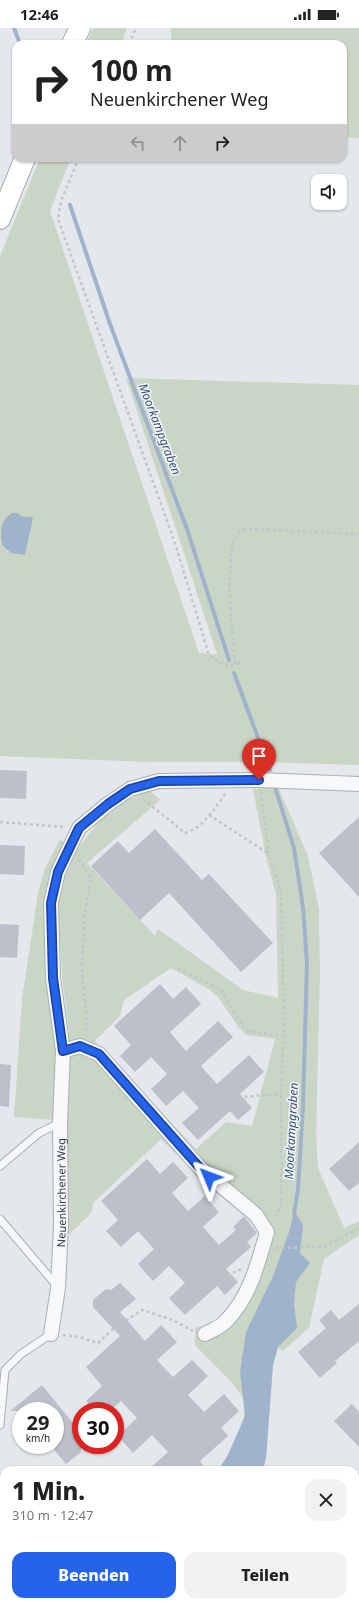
<!DOCTYPE html>
<html lang="de">
<meta charset="utf-8">
<style>
:root{--surface:#fff;--page:#f2f2f2;--text:#222;--muted:#767676;--accent:#2563eb}
body{margin:0;font-family:"Noto Sans",sans-serif;background:var(--page);color:var(--text);height:100vh;display:flex;flex-direction:column;font-size:15px;white-space:nowrap}
*{box-sizing:border-box;margin:0}
p{font-size:13px;color:var(--muted)}
.icon{flex:none;width:22px;height:22px;fill:none;stroke:currentColor;stroke-width:2;stroke-linecap:round;stroke-linejoin:round}
.map{position:relative;flex:1;overflow:hidden}
.sheet{position:absolute;left:0px;top:1438px;width:359px;height:140px;display:flex;flex-direction:column;background:var(--surface);border-radius:12px 12px 0 0;box-shadow:0 1px 3px #0004}
.sheet>*{flex:none}
.banner{position:absolute;left:12px;top:12px;width:335px;height:122px;border-radius:12px;box-shadow:0 1px 3px #0004;background:#fff;color:var(--text);overflow:hidden}
.fabs{position:absolute;left:311px;top:146px;display:grid;gap:8px}
.fabs a{display:grid;place-items:center;width:36px;height:36px;border-radius:8px;background:var(--surface);box-shadow:0 1px 3px #0004;font-size:20px}
.speed{position:absolute;left:12px;top:1374px;display:flex;gap:8px;font-size:20px;font-weight:700;text-align:center}
.speed>*{display:grid;place-content:center;width:52px;height:52px;border-radius:50%;background:var(--surface);box-shadow:0 1px 3px #0004;line-height:1}
.speed small{font-size:10px;font-weight:400}
.speed .limit{border:6px solid #d22;background:#fff;color:#111}
.pin{position:absolute;display:grid;place-items:center;width:34px;height:34px;color:#fff;margin:-41px -17px;border-radius:50% 50% 50% 0;rotate:-45deg;box-shadow:0 0 4px #0007}
.pin .icon{rotate:45deg}
.me{position:absolute;width:44px;margin:-22px;rotate:314deg;stroke-linejoin:round;filter:drop-shadow(0 0 3px #0008)}
.turn{display:flex;align-items:center;gap:14px;height:84px;padding:0 12px;font-size:18px}
.turn .icon{width:52px;height:52px;stroke-width:2.5}
.turn b{display:block;font-size:28px;line-height:34px}
.lanes{display:flex;align-items:center;height:38px;padding:0 12px;background:#0003;justify-content:center;gap:20px;direction:ltr}
.lanes .off{opacity:.35}
.round{display:grid;place-items:center;flex:none;width:42px;height:42px;border-radius:12px;background:var(--page)}
.headline{display:flex;align-items:center;justify-content:space-between;height:68px;padding:0 12px}
h1{font-size:24px;font-weight:800;line-height:30px}
.cta{display:flex;gap:8px;margin-top:auto;padding:8px 12px}
.cta a{flex:1;height:46px;border-radius:12px;background:var(--accent);color:#fff;font-size:16px;font-weight:800;line-height:46px;text-align:center}
.cta a+a{background:var(--page);color:var(--text)}
.status{display:flex;justify-content:space-between;align-items:center;height:28px;padding:0 20px;background:var(--surface);direction:ltr}
.status svg{height:11px;fill:currentColor}
.map>svg:first-child{display:block}
.green{fill:#c9d6c5;fill-rule:evenodd}
.water{fill:#9fb4cc}
.lines{fill:none;stroke-linecap:round;stroke-linejoin:round}
.stream{stroke:#9fb4cc;stroke-width:4}
.building{fill:#bbc0ca}
.service-casing{stroke:#a9aeb7;stroke-width:9}
.minor-casing{stroke:#a9aeb7;stroke-width:16}
.secondary-casing{stroke:#a9aeb7;stroke-width:22}
.path{stroke:#c2c5cb;stroke-width:2.5;stroke-dasharray:3 3;stroke-linecap:butt}
.service{stroke:#f7f8fa;stroke-width:7}
.minor{stroke:#f7f8fa;stroke-width:14}
.secondary{stroke:#fff;stroke-width:20}
.route-casing{stroke:#184099;stroke-width:10}
.route{stroke:#2563eb;stroke-width:7}
.labels{text-anchor:middle;dominant-baseline:central;stroke-width:3;stroke-linejoin:round;paint-order:stroke}
.street-label{font-size:11px;fill:#2b3445;stroke:#f4f6f9}
.water-label{font-size:12px;font-style:italic;fill:#34527a;stroke:#f4f6f9}
</style>
<div class="status"><b>12:46</b><svg viewBox="0 0 49 12"><path d="M0 12V9h3v3zM5 12V6h3v6zM10 12V3h3v9zM15 12V0h3v12zM26 1h20v11H26zM47 4h2v5h-2z"/></svg></div>
<div class="map">
<svg width="359" height="1578" viewBox="0 0 359 1578">
<rect width="100%" height="100%" fill="#e4e7ec"/>
<path class="green" d="M 93,0 L 127,0 L 121,16 L 86,16 Z
M 171,0 L 359,0 L 359,110 L 343,109 L 343,16 L 171,16 Z
M 40,130 L 71,130 L 50,183 L 199,625 L 217,626 L 126,350 L 359,357 L 359,737 L 261,734 L 147,734 L 0,728 L 0,228 ZM 21,488 L 32,489 L 33,491 L 25,527 L 7,523 Z
M 267,760 L 279,761 L 308,828 L 319,881 L 320,945 L 316,1107 L 318,1140 L 344,1200 L 359,1193 L 359,1207 L 324,1231 L 309,1300 L 283,1323 L 278,1320 L 273,1337 L 266,1430 L 263,1442 L 218,1442 C 229,1427 252,1388 242,1369 C 235,1355 207,1330 195,1317 L 195,1300 C 202,1298 211,1297 216,1294 C 240,1279 254,1231 263,1205 L 254,1192 L 206,1155 L 161,1111 L 94,1174 L 91,1185 L 69,1207 L 65,1137 L 69,1004 L 62,948 L 58,877 L 65,849 L 77,822 L 99,793 L 127,772 L 150,762 L 160,772 L 87,835 L 155,908 L 158,901 L 243,962 L 278,970 L 276,867 L 266,829 L 253,761 ZM 171,940 L 210,962 L 218,969 L 239,1000 L 246,1007 L 275,1011 L 252,1098 L 226,1094 L 196,1121 L 95,1013 L 120,988 L 124,972 Z
M 60,811 L 66,816 L 47,872 L 48,964 L 55,1017 L 55,1092 L 14,1089 L 22,971 L 38,865 L 45,840 Z"/>
<path class="water" d="M 12,485 L 18,485 L 21,488 L 32,489 L 33,491 L 25,527 L 11,525 L 2,517 C 0,503 0,493 12,485 Z
M 294,1183 L 303,1197 L 300,1225 L 310,1235 L 296,1254 L 294,1275 L 297,1300 L 278,1319 L 273,1337 L 266,1430 L 263,1442 L 218,1442 L 227,1429 L 245,1388 L 240,1344 L 246,1304 L 273,1248 L 289,1204 Z"/>
<g class="lines">
<path class="stream" d="M 14,0 L 20,16
M 70,177 L 110,296 L 188,504 L 229,632
M 234,645 L 270,742
M 275,759 L 294,820 L 303,879 L 307,936 L 303,1077 L 298,1161 L 294,1186"/>
</g>
<path class="building" d="M 0,742 L 27,743 L 26,771 L 0,770 Z
M 359,789 L 359,869 L 319,825 Z
M 155,801 L 202,852 L 209,846 L 273,915 L 241,944 L 169,865 L 140,892 L 91,838 L 118,813 L 129,825 Z
M 0,817 L 25,818 L 24,847 L 0,846 Z
M 0,896 L 19,897 L 17,930 L 0,929 Z
M 160,956 L 173,971 L 186,959 L 201,976 L 170,1004 L 186,1023 L 218,993 L 233,1009 L 201,1038 L 217,1056 L 249,1027 L 264,1044 L 240,1066 L 252,1080 L 238,1092 L 230,1083 L 198,1112 L 182,1095 L 199,1080 L 183,1063 L 166,1078 L 151,1061 L 167,1046 L 151,1029 L 135,1044 L 120,1028 L 131,1017 L 114,998 Z
M 0,1036 L 11,1037 L 9,1079 L 0,1078 Z
M 359,1114 L 359,1155 L 349,1163 L 329,1141 Z
M 147,1131 L 160,1146 L 173,1134 L 188,1150 L 172,1165 L 188,1183 L 205,1168 L 219,1184 L 203,1199 L 219,1217 L 236,1202 L 233,1199 L 244,1188 L 257,1205 L 247,1214 L 251,1219 L 226,1241 L 238,1254 L 225,1267 L 217,1258 L 185,1287 L 169,1270 L 185,1255 L 169,1238 L 153,1253 L 138,1236 L 154,1221 L 138,1203 L 121,1219 L 106,1203 L 118,1192 L 101,1173 Z
M 120,1255 L 136,1271 L 120,1284 L 145,1313 L 161,1297 L 177,1314 L 157,1332 L 173,1349 L 192,1332 L 208,1348 L 188,1367 L 204,1384 L 224,1366 L 239,1383 L 221,1400 L 228,1408 L 200,1433 L 203,1437 L 197,1442 L 148,1442 L 168,1424 L 152,1407 L 133,1425 L 118,1408 L 137,1390 L 121,1373 L 110,1383 L 95,1383 L 86,1373 L 102,1358 L 86,1339 L 120,1308 L 93,1279 L 93,1272 L 106,1261 L 111,1262 Z
M 359,1276 L 359,1313 L 335,1333 L 337,1335 L 320,1350 L 298,1324 L 326,1300 L 319,1292 L 331,1282 L 339,1292 Z
M 42,1357 L 81,1405 L 81,1424 L 66,1436 L 55,1423 L 55,1383 L 10,1383 Z
M 352,1376 L 359,1384 L 359,1419 L 334,1393 Z"/>
<g class="lines">
<g class="service-casing">
<path id="service" d="M 0,1138 L 39,1105 L 60,1095
M 0,1191 L 57,1258
M 0,1397 L 5,1342 L 21,1326 L 51,1306"/>
</g>
<g class="minor-casing">
<g id="minor">
<path d="M 63,1023 L 80,1018 L 99,1026 L 200,1140 L 256,1187 L 267,1204 C 258,1235 250,1269 226,1293 C 221,1299 212,1302 205,1306"/>
<path id="s1" d="M 51,1306 L 58,1260 L 61,1198 L 60,1095 L 63,1023 L 53,950 L 51,875 L 58,844 L 79,800 L 108,776 L 130,761 L 159,753 L 259,752 L 359,756"/>
<path d="M 0,1560 L 4,1560"/>
<path d="M 74,1574 L 80,1578"/>
</g>
</g>
<g class="secondary-casing">
<path id="secondary" d="M 72,16 L 80,0
M 0,191 L 25,130"/>
</g>
<path class="path" d="M 129,16 L 136,0
M 79,130 L 61,173 L 58,191 L 175,515 L 209,627 L 225,638 L 242,635
M 235,636 L 229,560 L 232,516 L 240,504 L 249,501 L 359,506
M 261,764 L 269,827 L 281,864 L 284,996 L 281,1066 L 281,1177 L 274,1191
M 143,771 L 185,805 C 203,800 215,780 225,766
M 209,787 L 269,826
M 0,794 L 66,799
M 79,831 L 91,850 L 85,885 L 83,911 L 82,945 L 87,998 L 84,1007
M 178,941 L 220,961 L 246,1003 L 283,1008
M 235,1075 L 241,1069 L 281,1066
M 276,1220 L 324,1219 L 359,1200
M 222,1250 L 241,1241
M 63,1307 L 79,1309 L 98,1315 L 113,1301 L 142,1282 L 173,1292 L 193,1303
M 355,1481 L 359,1482
M 100,1574 L 105,1578
M 112,1578 L 114,1574
M 254,1578 L 257,1574
M 313,1578 L 315,1574"/>
<use href="#service" class="service"/>
<use href="#minor" class="minor"/>
<use href="#secondary" class="secondary"/>
</g>
<g class="lines">
<g class="route-casing">
<path id="route" d="M 209,1149 L 200,1140 L 99,1026 L 80,1018 L 63,1023 L 53,950 L 51,875 L 58,844 L 79,800 L 108,776 L 130,761 L 159,753 L 259,752"/>
</g>
<use href="#route" class="route"/>
</g>
<g class="labels">
<g class="street-label">
<text stroke="none"><textPath href="#s1" startOffset="142">Neuenkirchener Weg</textPath></text>
</g>
<g class="water-label">
<text transform="translate(160 401) rotate(69)">Moorkampgraben</text>
<text transform="translate(291 1103) rotate(-87)">Moorkampgraben</text>
</g>
</g>
</svg>
<div class="fabs">
<a><svg class="icon" aria-label="sound" viewBox="0 0 24 24"><path d="M4 9h4l5-4v14l-5-4H4zM17 9q2 3 0 6"/></svg></a>
</div>
<div class="speed"><div>29<small>km/h</small></div><div class="limit">30</div></div>
<div class="pin" style="left:259px;top:752px;background:#d93025"><svg class="icon" aria-label="arrive" viewBox="0 0 24 24"><path d="M6 21V4h12l-3 4 3 4H6"/></svg></div>
<svg class="me" style="left:209px;top:1149px" viewBox="-20 -20 40 40"><path d="M0-17L14 15 0 8-14 15z" fill="#2563eb" stroke="#fff" stroke-width="4"/></svg>
<div class="banner">
<div class="turn"><svg class="icon" aria-label="right" viewBox="0 0 24 24"><path d="M7 20v-9h11M14 6l5 5-5 5"/></svg><div><b>100 m</b>Neuenkirchener Weg</div></div>
<div class="lanes"><svg class="icon off" aria-label="left" viewBox="0 0 24 24"><path d="M17 20v-9H6M10 6l-5 5 5 5"/></svg><svg class="icon off" aria-label="ahead" viewBox="0 0 24 24"><path d="M12 20V5M6 11l6-6 6 6"/></svg><svg class="icon" aria-label="right" viewBox="0 0 24 24"><path d="M7 20v-9h11M14 6l5 5-5 5"/></svg></div>
</div>
<section class="sheet">
<div class="headline"><div><h1>1 Min.</h1><p>310 m · 12:47</p></div><a class="round"><svg class="icon" aria-label="close" viewBox="0 0 24 24"><path d="M6 6l12 12M18 6L6 18"/></svg></a></div>
<div class="cta"><a>Beenden</a><a>Teilen</a></div>
</section>
</div>
